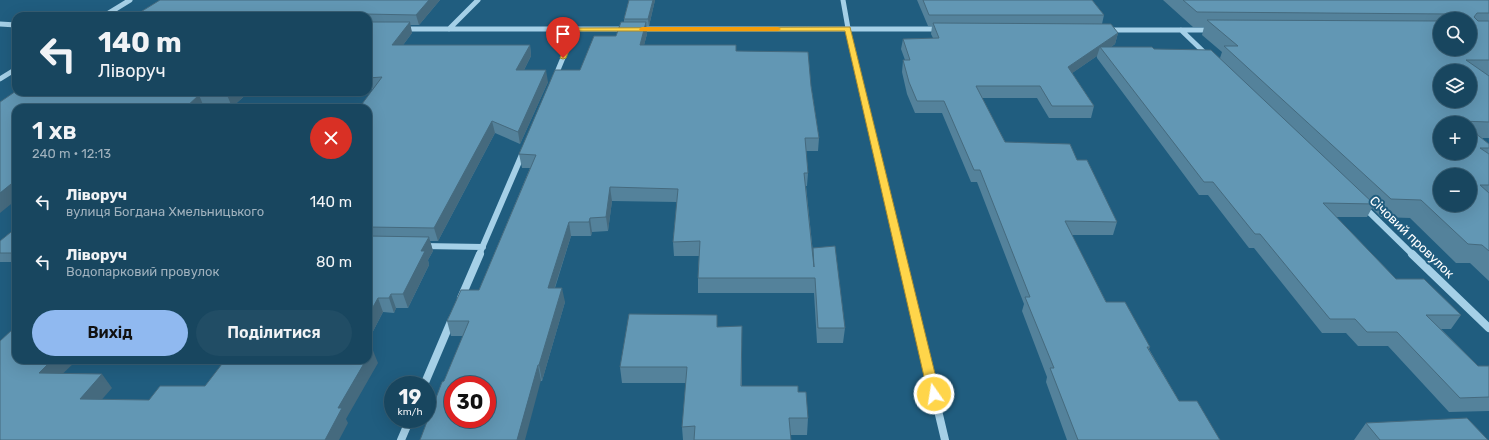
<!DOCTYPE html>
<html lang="uk">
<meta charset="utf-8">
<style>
:root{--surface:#18465f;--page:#214d65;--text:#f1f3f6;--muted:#9fb1bd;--line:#365e74;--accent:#90b9f0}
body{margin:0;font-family:Rubik,sans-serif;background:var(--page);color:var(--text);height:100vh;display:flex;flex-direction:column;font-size:15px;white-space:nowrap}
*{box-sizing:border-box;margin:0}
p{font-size:13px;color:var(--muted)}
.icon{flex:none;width:22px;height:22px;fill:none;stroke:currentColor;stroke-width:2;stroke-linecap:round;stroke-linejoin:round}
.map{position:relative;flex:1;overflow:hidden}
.side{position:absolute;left:12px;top:104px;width:360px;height:260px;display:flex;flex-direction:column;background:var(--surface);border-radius:12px;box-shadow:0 4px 16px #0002,0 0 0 1px var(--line)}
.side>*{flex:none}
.top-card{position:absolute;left:12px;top:12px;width:360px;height:84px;border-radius:12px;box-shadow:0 4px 16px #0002,0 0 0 1px var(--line);background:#18465f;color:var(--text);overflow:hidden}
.buttons{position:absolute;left:1433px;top:12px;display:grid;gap:8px}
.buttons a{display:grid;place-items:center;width:44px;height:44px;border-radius:50%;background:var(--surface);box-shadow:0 4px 16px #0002,0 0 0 1px var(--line);font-size:20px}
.speed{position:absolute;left:384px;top:376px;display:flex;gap:8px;font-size:20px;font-weight:700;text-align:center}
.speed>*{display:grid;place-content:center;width:52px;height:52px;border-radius:50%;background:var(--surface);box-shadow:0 4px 16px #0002,0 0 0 1px var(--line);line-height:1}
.speed small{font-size:10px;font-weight:400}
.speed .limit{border:6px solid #d22;background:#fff;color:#111}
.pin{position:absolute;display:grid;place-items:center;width:34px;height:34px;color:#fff;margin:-41px -17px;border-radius:50% 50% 50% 0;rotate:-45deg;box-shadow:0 0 4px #0007}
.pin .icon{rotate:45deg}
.me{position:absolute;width:44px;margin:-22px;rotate:347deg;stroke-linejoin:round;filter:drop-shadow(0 0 3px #0008)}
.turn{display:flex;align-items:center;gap:14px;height:84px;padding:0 20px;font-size:18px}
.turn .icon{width:52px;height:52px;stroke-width:2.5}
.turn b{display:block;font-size:28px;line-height:34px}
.round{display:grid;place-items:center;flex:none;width:42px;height:42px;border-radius:21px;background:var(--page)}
.summary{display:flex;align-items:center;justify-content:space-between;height:68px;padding:0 20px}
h1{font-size:24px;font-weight:600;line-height:30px}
.action{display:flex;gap:8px;margin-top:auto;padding:8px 20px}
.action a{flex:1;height:46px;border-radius:24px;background:var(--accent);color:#111;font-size:16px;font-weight:600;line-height:46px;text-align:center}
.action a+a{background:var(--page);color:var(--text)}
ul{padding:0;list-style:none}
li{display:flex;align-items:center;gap:12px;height:60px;padding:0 20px}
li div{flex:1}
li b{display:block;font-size:15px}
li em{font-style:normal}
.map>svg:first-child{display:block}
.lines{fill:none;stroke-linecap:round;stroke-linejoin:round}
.minor-far2{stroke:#a5d0e7;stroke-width:5}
.minor-far1{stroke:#a5d0e7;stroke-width:6}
.minor{stroke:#a5d0e7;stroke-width:8}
.wall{fill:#54829b;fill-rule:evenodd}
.shaded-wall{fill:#456a7e}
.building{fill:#6297b4;stroke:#456a7e;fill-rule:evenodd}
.route{fill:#ffd54a;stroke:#a68a30}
.slow{fill:#f59e0b}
.labels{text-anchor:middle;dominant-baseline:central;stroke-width:4;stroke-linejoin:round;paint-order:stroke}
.street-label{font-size:13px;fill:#fff;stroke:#205d7f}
</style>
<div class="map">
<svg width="1489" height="440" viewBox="0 0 1489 440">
<rect width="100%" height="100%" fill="#205d7f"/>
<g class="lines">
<path class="minor-far2" d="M 843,0 L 851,45 L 867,111
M 104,16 L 130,0
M 0,24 L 16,25
M 402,29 L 628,29
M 449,29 L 478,0
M 638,29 L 940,29
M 1106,30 L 1212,30
M 1181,30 L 1207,55
M 555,77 L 575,29
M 0,79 L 16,69"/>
<path class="minor-far1" d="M 867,110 L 901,255
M 1364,207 L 1413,255
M 423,246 L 483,247
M 479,255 L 524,150"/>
<path class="minor" d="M 901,254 L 945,440
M 1412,254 L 1489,328
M 461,298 L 480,254
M 424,385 L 452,319
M 401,440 L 410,419"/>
</g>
<path class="wall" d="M 440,0 L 419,25 L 410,25 L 412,33 L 403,45 L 530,45 L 531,56 L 524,70 L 548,82 L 520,144 L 495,133 L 438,241 L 430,241 L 433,251 L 428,260 L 429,265 L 408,308 L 396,308 L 394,313 L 383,312 L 368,341 L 368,108 L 373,89 L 368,89 L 368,16 L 134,16 Z
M 629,0 L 655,0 L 649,26 L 646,26 L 647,34 L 644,45 L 736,51 L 811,86 L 819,138 L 818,151 L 806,151 L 808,173 L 807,186 L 806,186 L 813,253 L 813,248 L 845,328 L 843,343 L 817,343 L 814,293 L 698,293 L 698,278 L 699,256 L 674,256 L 673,242 L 677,202 L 612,201 L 608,231 L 592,232 L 591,236 L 571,236 L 555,288 L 565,302 L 542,381 L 444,381 L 463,336 L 451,336 L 447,321 L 479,290 L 530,168 L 522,168 L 519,154 L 580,70 L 616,36 L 624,22 L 624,19 Z
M 917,0 L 1092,0 L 1104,15 L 1102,24 L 1118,33 L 1115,44 L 1111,47 L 1154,49 L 1220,58 L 1222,52 L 1202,35 L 1204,27 L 1193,27 L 1163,0 L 1489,0 L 1489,75 L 1488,75 L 1489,76 L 1489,138 L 1482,138 L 1489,144 L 1489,281 L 1470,263 L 1456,263 L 1410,218 L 1381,217 L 1372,208 L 1367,217 L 1336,217 L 1396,279 L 1461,315 L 1451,329 L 1441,329 L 1478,366 L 1489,366 L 1489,411 L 1449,412 L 1388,346 L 1358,346 L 1346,333 L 1322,333 L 1254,248 L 1249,248 L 1208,195 L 1199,195 L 1097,58 L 1097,56 L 1072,73 L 1094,106 L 1091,118 L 1049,118 L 1037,98 L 982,98 L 1005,142 L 1077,160 L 1117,222 L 1113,235 L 1072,235 L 1106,302 L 1150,347 L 1149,349 L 1179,401 L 1220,440 L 1067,440 L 1046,382 L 1047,377 L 1022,311 L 1024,304 L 977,182 L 971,182 L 942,113 L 915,113 L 907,94 L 902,72 L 903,60 L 905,60 L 901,49 L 903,39 L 933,38 L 931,34 L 932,26 L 928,26 ZM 1440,19 L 1470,19 L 1440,49 ZM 1440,123 L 1470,123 L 1470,153 Z
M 249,92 L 232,107 L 204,107 L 0,102 Z
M 16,228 L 16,262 L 0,262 L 0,241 Z
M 717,315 L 717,327 L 742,343 L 742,386 L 798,392 L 808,418 L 807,435 L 791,435 L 791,440 L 683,440 L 682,427 L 686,383 L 622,383 L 620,367 Z
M 1366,423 L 1488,440 L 1354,440 Z"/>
<path class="shaded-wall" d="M 429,0 L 440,0 L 419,25 L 416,15 Z
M 653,0 L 655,0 L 649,26 L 648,19 Z
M 410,22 L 412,33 L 395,56 L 392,45 Z
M 646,22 L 647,34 L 641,57 L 640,45 Z
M 1118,33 L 1115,44 L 1104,52 L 1100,47 L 1097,56 L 1065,78 L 1068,67 Z
M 530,45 L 531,56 L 518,82 L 516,70 Z
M 546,70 L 548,82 L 520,144 L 518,132 Z
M 231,92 L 249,92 L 232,107 L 227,95 Z
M 199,95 L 204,107 L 203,108 L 185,108 Z
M 492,121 L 495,133 L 438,241 L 434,228 Z
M 16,180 L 16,200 L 0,213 L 0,193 Z
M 610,187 L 612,201 L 608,231 L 606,217 Z
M 590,218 L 592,232 L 591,236 L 589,222 Z
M 569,222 L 571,236 L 550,302 L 548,288 Z
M 429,237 L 433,251 L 428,260 L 429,265 L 408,308 L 403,294 L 421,251 Z
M 562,288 L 565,302 L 542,381 L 539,365 Z
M 391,294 L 396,308 L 394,313 L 389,298 Z
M 378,298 L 383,312 L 368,341 L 368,316 Z
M 372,348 L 378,363 L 346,419 L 348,423 L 339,440 L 325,440 L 338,408 L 366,360 L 368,360 L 368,356 Z
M 52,360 L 77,360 L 49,387 L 39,373 Z
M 538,365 L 541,380 L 525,440 L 517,440 Z
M 102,374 L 112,388 L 90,413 L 80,399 Z"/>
<path class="building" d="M 160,0 L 429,0 L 416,15 L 365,14 L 362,16 L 134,16 Z
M 629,0 L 653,0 L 648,19 L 624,19 Z
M 923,0 L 1092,0 L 1104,15 L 929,15 Z
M 1183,0 L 1489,0 L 1489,13 L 1477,13 L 1474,17 L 1478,21 L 1489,21 L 1489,60 L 1466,60 L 1489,76 L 1489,122 L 1459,121 L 1462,123 L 1440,123 L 1440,153 L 1470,153 L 1470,129 L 1489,144 L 1489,148 L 1480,148 L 1489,154 L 1489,185 L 1480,185 L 1489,193 L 1489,251 L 1482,245 L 1468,244 L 1421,200 L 1391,199 L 1224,46 L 1238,46 L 1207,20 L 1440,21 L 1440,49 L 1470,49 L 1470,19 L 1450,19 L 1451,18 L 1450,14 L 1197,12 ZM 1440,71 L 1470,71 L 1470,101 L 1440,101 ZM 1440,175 L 1470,175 L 1470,205 L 1440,205 Z
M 368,22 L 410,22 L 392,45 L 530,45 L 516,70 L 546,70 L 518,132 L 492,121 L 434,228 L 368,227 L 368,108 L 359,108 L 382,77 L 368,78 Z
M 621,22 L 646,22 L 640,45 L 736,45 L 736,51 L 808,52 L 811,86 L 819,138 L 805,138 L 808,173 L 804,173 L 814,267 L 813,248 L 835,246 L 845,328 L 818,328 L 815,278 L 698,278 L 700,241 L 673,242 L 678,189 L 610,187 L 606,217 L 590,218 L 589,222 L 569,222 L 548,288 L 562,288 L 539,365 L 538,365 L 517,440 L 420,440 L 442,382 L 444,381 L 469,321 L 447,321 L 461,290 L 479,290 L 536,155 L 519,154 L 555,70 L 580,70 L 594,36 L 616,36 ZM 453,385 L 487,385 L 487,419 L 453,419 Z
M 933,23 L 1111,24 L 1118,33 L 1068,67 L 1094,106 L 1052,106 L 1040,86 L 976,86 L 1005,142 L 1070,144 L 1077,160 L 1087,160 L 1117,222 L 1065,221 L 1106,302 L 1125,302 L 1150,347 L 1147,347 L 1179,401 L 1197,401 L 1220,440 L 1078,440 L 1050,368 L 1054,368 L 1025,297 L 1030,297 L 980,170 L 974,170 L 944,101 L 917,101 L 909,82 L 903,60 L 910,60 L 903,39 L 939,38 Z
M 1100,47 L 1152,47 L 1154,49 L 1211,50 L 1374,204 L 1323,203 L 1396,279 L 1424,279 L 1461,315 L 1426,315 L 1478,366 L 1489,366 L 1489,397 L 1460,398 L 1397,332 L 1367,332 L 1355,319 L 1330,319 L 1260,234 L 1255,234 L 1213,182 L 1204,182 Z
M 16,91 L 16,92 L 231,92 L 227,95 L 199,95 L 185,108 L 16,108 L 16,180 L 0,193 L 0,102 Z
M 16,228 L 16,253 L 0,253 L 0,241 Z
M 368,236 L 429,237 L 421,251 L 425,251 L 403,294 L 391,294 L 389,298 L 378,298 L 368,316 Z
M 629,314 L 717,315 L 717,327 L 742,326 L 741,386 L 798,386 L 798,392 L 806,392 L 808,418 L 789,418 L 791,440 L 694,440 L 695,426 L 682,427 L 687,367 L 620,367 Z
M 13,329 L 16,329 L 16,360 L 52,360 L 39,373 L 102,374 L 80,399 L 149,400 L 160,386 L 205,386 L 225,360 L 366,360 L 338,408 L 342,408 L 325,440 L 0,440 L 0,341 Z
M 368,348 L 372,348 L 368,356 Z
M 1467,418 L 1488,440 L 1380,440 L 1366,423 Z"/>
<path class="route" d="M 850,27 L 940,394 L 938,398 L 934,399 L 930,398 L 928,394 L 845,31 L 577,31 L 566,58 L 563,59 L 560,58 L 572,29 L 575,28 Z"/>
<path class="slow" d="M 642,27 L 778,27 L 781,29 L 778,31 L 640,31 L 639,29 Z"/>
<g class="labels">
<g class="street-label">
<text transform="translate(1412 237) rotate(44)">Січовий провулок</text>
</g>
</g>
</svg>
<div class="buttons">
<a><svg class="icon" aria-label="search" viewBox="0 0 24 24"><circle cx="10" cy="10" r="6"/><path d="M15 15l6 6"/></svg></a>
<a><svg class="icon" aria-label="layers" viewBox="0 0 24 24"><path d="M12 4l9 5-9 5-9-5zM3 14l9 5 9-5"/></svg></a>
<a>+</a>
<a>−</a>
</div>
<div class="speed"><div>19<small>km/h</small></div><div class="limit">30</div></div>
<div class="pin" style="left:563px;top:58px;background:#d93025"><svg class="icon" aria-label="arrive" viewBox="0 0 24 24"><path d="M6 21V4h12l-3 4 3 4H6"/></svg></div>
<svg class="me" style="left:934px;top:394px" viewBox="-20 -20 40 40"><circle r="17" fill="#ffd54a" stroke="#fff" stroke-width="3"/><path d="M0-11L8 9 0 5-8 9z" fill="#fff"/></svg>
<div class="top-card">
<div class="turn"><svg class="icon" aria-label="left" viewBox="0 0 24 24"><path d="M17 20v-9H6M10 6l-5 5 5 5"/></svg><div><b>140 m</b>Ліворуч</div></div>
</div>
<section class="side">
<div class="summary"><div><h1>1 хв</h1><p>240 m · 12:13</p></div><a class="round" style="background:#d93025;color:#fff"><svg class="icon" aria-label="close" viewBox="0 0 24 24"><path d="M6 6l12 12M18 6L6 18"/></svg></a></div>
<ul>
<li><svg class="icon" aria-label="left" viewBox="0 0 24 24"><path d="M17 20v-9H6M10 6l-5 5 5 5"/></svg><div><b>Ліворуч</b><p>вулиця Богдана Хмельницького</p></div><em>140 m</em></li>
<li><svg class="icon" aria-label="left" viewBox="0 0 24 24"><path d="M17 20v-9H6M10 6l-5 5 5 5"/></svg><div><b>Ліворуч</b><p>Водопарковий провулок</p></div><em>80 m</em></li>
</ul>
<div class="action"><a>Вихід</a><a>Поділитися</a></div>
</section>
</div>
